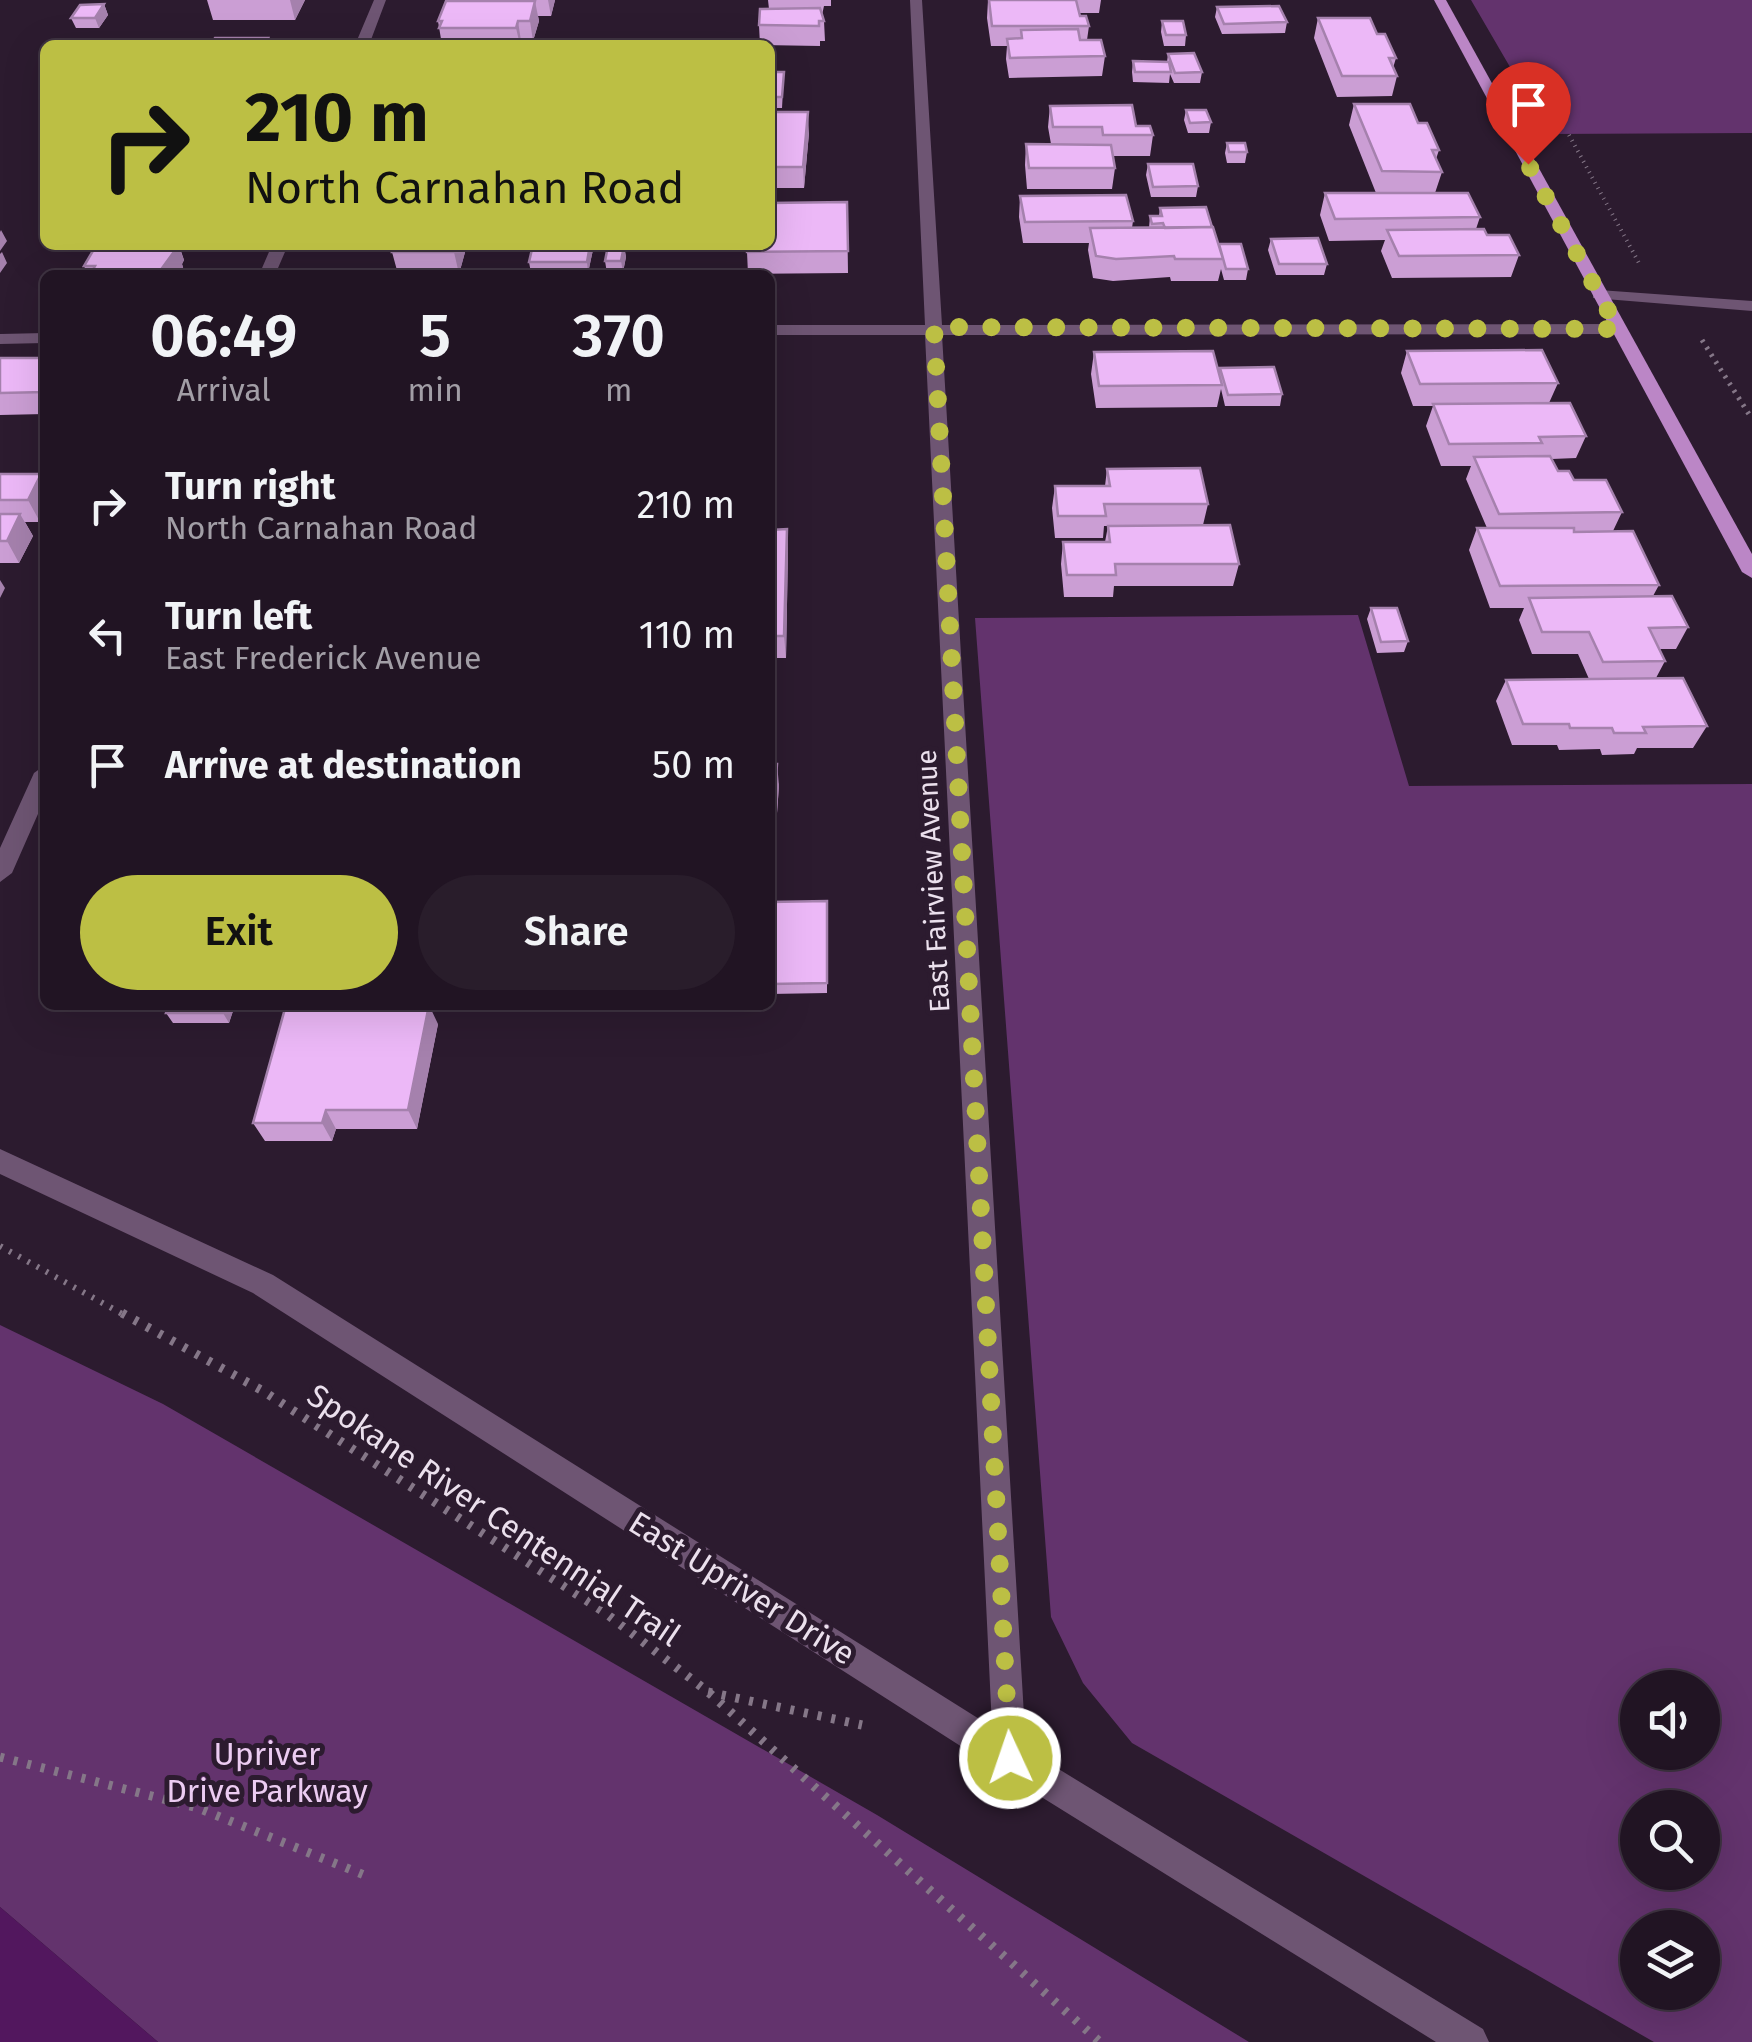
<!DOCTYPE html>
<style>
:root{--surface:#211423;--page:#291d2b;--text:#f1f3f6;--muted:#a29ea6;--line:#3e3341;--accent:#bcbf44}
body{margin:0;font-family:"Fira Sans",sans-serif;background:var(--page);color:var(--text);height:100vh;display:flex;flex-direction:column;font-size:38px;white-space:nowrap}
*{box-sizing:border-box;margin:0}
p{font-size:32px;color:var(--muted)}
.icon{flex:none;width:55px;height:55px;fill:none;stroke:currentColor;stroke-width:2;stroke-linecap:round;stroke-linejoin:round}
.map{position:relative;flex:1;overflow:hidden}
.sheet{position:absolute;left:40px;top:270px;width:735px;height:740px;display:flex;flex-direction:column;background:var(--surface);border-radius:15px;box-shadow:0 10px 40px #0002,0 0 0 2px var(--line)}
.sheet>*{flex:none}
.top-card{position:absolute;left:40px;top:40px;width:735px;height:210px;border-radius:15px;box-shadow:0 10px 40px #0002,0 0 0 2px var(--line);background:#bcbf44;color:#111;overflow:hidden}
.controls{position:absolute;left:1620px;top:1670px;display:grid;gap:20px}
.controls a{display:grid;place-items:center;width:100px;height:100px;border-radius:50%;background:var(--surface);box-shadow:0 10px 40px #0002,0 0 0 2px var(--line);font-size:50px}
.pin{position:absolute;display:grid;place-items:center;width:85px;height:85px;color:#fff;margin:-102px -42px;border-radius:50% 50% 50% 0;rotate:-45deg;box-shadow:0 0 10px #0007}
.pin .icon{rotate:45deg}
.me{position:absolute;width:110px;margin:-55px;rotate:357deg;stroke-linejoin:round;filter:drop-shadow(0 0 8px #0008)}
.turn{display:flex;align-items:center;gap:35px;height:210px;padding:0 40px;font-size:45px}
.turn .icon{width:130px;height:130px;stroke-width:2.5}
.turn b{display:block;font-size:70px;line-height:85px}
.eta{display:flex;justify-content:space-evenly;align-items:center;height:170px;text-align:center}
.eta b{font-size:60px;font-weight:600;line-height:70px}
.action{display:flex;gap:20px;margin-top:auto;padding:20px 40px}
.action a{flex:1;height:115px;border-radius:60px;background:var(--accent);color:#111;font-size:40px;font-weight:600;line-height:115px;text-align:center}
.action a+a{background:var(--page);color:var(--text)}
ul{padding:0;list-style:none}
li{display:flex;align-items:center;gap:30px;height:130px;padding:0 40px}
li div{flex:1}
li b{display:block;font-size:38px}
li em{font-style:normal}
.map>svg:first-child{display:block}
.green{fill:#63336d;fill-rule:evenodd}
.water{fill:#52175e}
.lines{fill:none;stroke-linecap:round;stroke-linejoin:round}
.path-far3{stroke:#857788;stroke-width:4;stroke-dasharray:1 5;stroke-linecap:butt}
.path-far2{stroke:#857788;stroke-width:5;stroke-dasharray:2.5 6;stroke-linecap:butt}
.path-far1{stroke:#857788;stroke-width:6;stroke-dasharray:2.5 8;stroke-linecap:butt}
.path{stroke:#857788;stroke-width:9;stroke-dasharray:4 10;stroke-linecap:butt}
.minor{fill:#6e5573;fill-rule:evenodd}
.major{fill:#bb86c6;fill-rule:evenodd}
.wall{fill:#cb9ed4}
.shaded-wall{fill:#a581ad}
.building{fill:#ecb8f7;stroke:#a581ad;stroke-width:2.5}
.route{stroke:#bcbf44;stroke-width:18;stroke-dasharray:0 32.4}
.labels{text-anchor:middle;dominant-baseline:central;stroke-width:10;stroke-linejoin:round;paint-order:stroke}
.street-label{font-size:28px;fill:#ebe0ed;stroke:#2c1b2f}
.near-street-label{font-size:32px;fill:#ebe0ed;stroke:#2c1b2f}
.near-park-label{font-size:32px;fill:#ecccf2;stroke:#2c1b2f}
</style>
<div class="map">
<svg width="1752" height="2042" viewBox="0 0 1752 2042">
<rect width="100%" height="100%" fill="#2c1b2f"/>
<path class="green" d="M 1471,0 L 1752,0 L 1752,133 L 1549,134 Z
M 1358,615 L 1409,786 L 1752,784 L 1752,2042 L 1654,2042 L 1132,1743 L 1083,1683 L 1051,1617 L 975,618 ZM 1638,1688 L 1702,1688 L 1702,1752 L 1638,1752 ZM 1638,1808 L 1702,1808 L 1702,1872 L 1638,1872 ZM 1638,1928 L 1702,1928 L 1702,1992 L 1638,1992 Z
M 0,1325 L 163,1404 L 877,1815 L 1249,2042 L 158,2042 L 0,1907 Z"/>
<path class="water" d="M 0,1907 L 158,2042 L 0,2042 Z"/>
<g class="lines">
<path class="path-far3" d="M 1569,135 L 1639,263"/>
<path class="path-far2" d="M 1702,340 L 1752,419"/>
<path class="path-far1" d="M 0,1246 L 126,1316"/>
<path class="path" d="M 122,1313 L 263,1391 L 604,1612 L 707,1691 L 1100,2042
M 708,1692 L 862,1725
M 0,1757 L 198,1808 L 369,1877"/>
<path class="minor" d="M 374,0 L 386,0 L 369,45 L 355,45 Z
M 910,0 L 922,0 L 942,325 L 1618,324 L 1626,329 L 1618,334 L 942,335 L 1026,1749 L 1483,2029 L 1489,2042 L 1436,2042 L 998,1770 L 253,1293 L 0,1174 L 0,1149 L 273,1275 L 992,1727 L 925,335 L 770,335 L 770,325 L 925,325 Z
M 272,245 L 288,245 L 275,275 L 259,275 Z
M 1599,290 L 1752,301 L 1752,311 L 1593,298 L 1593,292 Z
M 45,333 L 45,343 L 0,344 L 0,334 Z
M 45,765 L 45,798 L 12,873 L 0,882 L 0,848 L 34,773 Z"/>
<path class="major" d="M 1434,0 L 1446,0 L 1752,554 L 1752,578 L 1742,572 Z"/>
</g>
<path class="wall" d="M 207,0 L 305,0 L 295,20 L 213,20 Z
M 448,0 L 555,0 L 551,16 L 538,16 L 539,21 L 533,41 L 521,41 L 520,45 L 439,45 L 442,45 L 438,21 Z
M 768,0 L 831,0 L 831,6 L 824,6 L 822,15 L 824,21 L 825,41 L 820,41 L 820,46 L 760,45 L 759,25 L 769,9 Z
M 988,0 L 1101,0 L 1099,13 L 1079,13 L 1080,16 L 1089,26 L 1087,40 L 1105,56 L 1102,76 L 1009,78 L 1006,59 L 1007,46 L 991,46 L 987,18 Z
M 104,4 L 108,15 L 99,28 L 76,28 L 71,18 Z
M 1217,7 L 1287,22 L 1285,33 L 1222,34 L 1215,17 Z
M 1318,18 L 1377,34 L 1396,58 L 1393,68 L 1397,76 L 1392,96 L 1337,97 L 1314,38 Z
M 1162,21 L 1186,35 L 1185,46 L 1164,46 L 1161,32 Z
M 1168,54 L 1202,72 L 1200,83 L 1174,83 L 1170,74 L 1169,83 L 1133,82 L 1132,72 L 1133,61 L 1167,62 Z
M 770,72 L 784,72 L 782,108 L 770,108 Z
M 1354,104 L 1418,123 L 1439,150 L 1436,159 L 1442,172 L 1435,193 L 1376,193 L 1349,125 Z
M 1050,106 L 1136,126 L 1153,135 L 1150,156 L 1113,156 L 1115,168 L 1112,189 L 1027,189 L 1025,165 L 1026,144 L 1051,144 L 1048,127 Z
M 1186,110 L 1211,122 L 1209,133 L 1188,133 L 1184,120 Z
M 770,112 L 809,133 L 804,188 L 770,188 Z
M 1227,143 L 1247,152 L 1245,163 L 1227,163 L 1225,153 Z
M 1148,164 L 1198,186 L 1196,197 L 1151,197 L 1146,175 Z
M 1325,193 L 1480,217 L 1476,229 L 1519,255 L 1511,277 L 1392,278 L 1381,251 L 1385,240 L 1329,241 L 1320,215 Z
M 1020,196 L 1133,221 L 1132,228 L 1149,228 L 1150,216 L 1159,216 L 1160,208 L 1219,246 L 1248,269 L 1246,280 L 1224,280 L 1221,269 L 1218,281 L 1171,281 L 1170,277 L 1113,281 L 1093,278 L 1088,250 L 1089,243 L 1023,243 L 1019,217 Z
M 847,202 L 848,273 L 748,274 L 747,252 Z
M 1271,239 L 1327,264 L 1324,275 L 1276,275 L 1268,250 Z
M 108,245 L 185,245 L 181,251 L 184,260 L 182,264 L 184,271 L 181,275 L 88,275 L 84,266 L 106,249 Z
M 390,245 L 467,245 L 459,274 L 398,274 L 392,252 L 393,249 L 391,249 Z
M 533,245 L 594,245 L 588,273 L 531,273 L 529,262 Z
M 624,246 L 626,257 L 623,272 L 607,273 L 605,261 Z
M 1407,351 L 1558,383 L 1549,403 L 1586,436 L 1576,458 L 1552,459 L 1558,471 L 1622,512 L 1613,531 L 1659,585 L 1653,596 L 1688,627 L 1676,649 L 1660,649 L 1665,661 L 1656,678 L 1707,726 L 1693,748 L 1637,748 L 1634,754 L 1602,755 L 1600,749 L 1559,750 L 1557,745 L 1512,745 L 1496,701 L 1506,680 L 1589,679 L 1578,654 L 1532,654 L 1519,620 L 1524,608 L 1490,608 L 1469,550 L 1477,528 L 1487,528 L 1466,479 L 1471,466 L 1441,466 L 1426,426 L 1433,406 L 1413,406 L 1401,373 Z
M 1094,352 L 1219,374 L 1220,368 L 1282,394 L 1280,406 L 1225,406 L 1221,389 L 1217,407 L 1096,408 L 1091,374 Z
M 0,358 L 45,358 L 45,414 L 0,415 Z
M 1107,469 L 1208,504 L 1203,525 L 1239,564 L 1233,586 L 1114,586 L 1113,597 L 1064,597 L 1061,564 L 1063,542 L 1105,542 L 1108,526 L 1104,526 L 1103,538 L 1055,538 L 1052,508 L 1055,486 L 1105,486 Z
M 0,474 L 41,474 L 45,482 L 45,511 L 40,522 L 25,522 L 33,536 L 19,563 L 0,563 Z
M 787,529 L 788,551 L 786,658 L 770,658 L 770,530 Z
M 1371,608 L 1408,641 L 1404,652 L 1377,653 L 1367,619 Z
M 770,764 L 779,785 L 774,855 L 770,855 Z
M 827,901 L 827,993 L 770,994 L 770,902 Z
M 169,1005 L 235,1005 L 229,1023 L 173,1023 L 166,1013 Z
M 438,1024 L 417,1129 L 336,1129 L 332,1141 L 265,1141 L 253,1123 Z"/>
<path class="shaded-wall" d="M 290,0 L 305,0 L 295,20 Z
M 548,0 L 555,0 L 551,16 Z
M 535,1 L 539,21 L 533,41 L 530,21 Z
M 104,4 L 108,15 L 99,28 L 95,18 Z
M 518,21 L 521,41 L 520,45 L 516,28 Z
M 808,112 L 809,133 L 804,188 L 803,167 Z
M 1,230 L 7,241 L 0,251 L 0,232 Z
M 172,245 L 178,245 L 184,260 L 182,264 L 184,271 L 181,275 L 157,275 Z
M 456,245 L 467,245 L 459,274 L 454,252 Z
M 590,245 L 594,245 L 588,273 L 587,262 Z
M 624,246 L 626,257 L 623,272 L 621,261 Z
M 2,252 L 7,263 L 0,273 L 0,254 Z
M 41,474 L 45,482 L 45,511 L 40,522 L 28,500 Z
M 20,514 L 33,536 L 19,563 L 7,541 Z
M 787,529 L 788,551 L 786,658 L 784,636 Z
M 0,580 L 5,588 L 0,598 Z
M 777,764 L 779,785 L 774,855 L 772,834 Z
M 225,1005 L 235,1005 L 229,1023 L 223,1013 Z
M 429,1005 L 438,1024 L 417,1129 L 408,1110 Z
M 326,1110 L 336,1129 L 332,1141 L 322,1123 Z"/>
<path class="building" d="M 989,0 L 1076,0 L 1080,16 L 1086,16 L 1089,26 L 992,26 Z
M 446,1 L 535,1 L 530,21 L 518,21 L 516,28 L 439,28 L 442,21 L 438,21 Z
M 104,4 L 95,18 L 71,18 L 80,5 Z
M 1279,6 L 1287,22 L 1224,24 L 1217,7 Z
M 820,8 L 824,21 L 819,21 L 819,26 L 759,25 L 760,9 Z
M 1318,18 L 1370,18 L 1377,34 L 1385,34 L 1396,58 L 1389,58 L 1397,76 L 1342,76 Z
M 1162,21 L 1183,21 L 1186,35 L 1166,35 Z
M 1078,29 L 1080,40 L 1101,40 L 1105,56 L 1010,58 L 1007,39 L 1022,38 L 1021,30 Z
M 215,38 L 268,38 L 264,45 L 210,45 Z
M 1194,53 L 1202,72 L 1175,73 L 1168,54 Z
M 1133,61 L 1169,62 L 1171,72 L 1135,72 Z
M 770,72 L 784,72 L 782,97 L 770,97 Z
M 1354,104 L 1410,104 L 1418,123 L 1427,123 L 1439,150 L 1432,150 L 1442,172 L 1382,171 Z
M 1132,105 L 1136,126 L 1150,126 L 1153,135 L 1103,135 L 1102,127 L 1053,127 L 1050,106 Z
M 1186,110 L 1206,110 L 1211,122 L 1190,123 Z
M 770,112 L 808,112 L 803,167 L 770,167 Z
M 1227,143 L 1245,143 L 1247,152 L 1229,152 Z
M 1026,144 L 1111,145 L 1115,168 L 1029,168 Z
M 1148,164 L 1193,164 L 1198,186 L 1153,187 Z
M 1325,193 L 1468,193 L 1480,217 L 1335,219 Z
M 1126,195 L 1133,221 L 1025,222 L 1020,196 Z
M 847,202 L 848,251 L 747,252 L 747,245 L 770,245 L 770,203 Z
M 1206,207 L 1212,227 L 1165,228 L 1163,223 L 1152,224 L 1150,216 L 1162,216 L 1160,208 Z
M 1213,227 L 1223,259 L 1175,259 L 1174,256 L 1116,259 L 1096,256 L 1090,228 Z
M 1484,229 L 1487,235 L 1509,235 L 1519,255 L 1399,256 L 1387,230 Z
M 1318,238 L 1327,264 L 1279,264 L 1271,239 Z
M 1219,244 L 1241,244 L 1248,269 L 1226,269 Z
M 108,245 L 172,245 L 170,249 L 176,249 L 157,275 L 90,275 L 95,266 L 84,266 L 94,249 L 106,249 Z
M 394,245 L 456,245 L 454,252 L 392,252 Z
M 533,245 L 590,245 L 587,262 L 529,262 Z
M 608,246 L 624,246 L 621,261 L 605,261 Z
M 1542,350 L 1558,383 L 1420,384 L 1407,351 Z
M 1213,351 L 1222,385 L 1099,386 L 1094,352 Z
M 0,358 L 45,358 L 45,392 L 0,393 Z
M 1274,367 L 1282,394 L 1228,395 L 1220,368 Z
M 1570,403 L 1586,436 L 1539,437 L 1542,443 L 1449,444 L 1433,404 Z
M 1550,456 L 1558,471 L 1569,471 L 1574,480 L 1606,480 L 1622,512 L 1499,514 L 1474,457 Z
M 1200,468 L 1208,504 L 1104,504 L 1106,516 L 1058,516 L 1055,486 L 1110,486 L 1107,469 Z
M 0,474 L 41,474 L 28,500 L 0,500 Z
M 0,514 L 20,514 L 7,541 L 0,541 Z
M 1230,525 L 1239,564 L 1115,564 L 1116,575 L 1067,575 L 1063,542 L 1110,542 L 1108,526 Z
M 1477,528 L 1574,528 L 1574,532 L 1633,531 L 1659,585 L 1500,586 Z
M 787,529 L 784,636 L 770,636 L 770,530 Z
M 1672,596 L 1688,627 L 1649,628 L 1665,661 L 1603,662 L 1589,632 L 1542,632 L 1529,598 Z
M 1371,608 L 1397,608 L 1408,641 L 1381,642 Z
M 1683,678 L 1707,726 L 1643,727 L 1646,733 L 1614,733 L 1612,728 L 1570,728 L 1569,724 L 1523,724 L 1506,680 Z
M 770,764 L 777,764 L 772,834 L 770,834 Z
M 827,901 L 827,983 L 770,984 L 770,902 Z
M 169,1005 L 225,1005 L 223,1013 L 166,1013 Z
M 286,1005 L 429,1005 L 408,1110 L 326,1110 L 322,1123 L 253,1123 Z"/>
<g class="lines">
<path class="route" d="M 1010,1758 L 934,327 L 1618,329 L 1528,164"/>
</g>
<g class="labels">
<g class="street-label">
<text transform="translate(933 881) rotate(-93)">East Fairview Avenue</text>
</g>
<g class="near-street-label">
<text transform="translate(494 1515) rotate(34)">Spokane River Centennial Trail</text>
<text transform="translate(742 1588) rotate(32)">East Upriver Drive</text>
</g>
<g class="near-park-label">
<text x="267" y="1754">Upriver<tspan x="267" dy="37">Drive Parkway</tspan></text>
</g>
</g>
</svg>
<div class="controls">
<a><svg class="icon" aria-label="sound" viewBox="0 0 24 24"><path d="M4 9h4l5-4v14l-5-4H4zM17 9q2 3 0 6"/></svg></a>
<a><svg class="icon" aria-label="search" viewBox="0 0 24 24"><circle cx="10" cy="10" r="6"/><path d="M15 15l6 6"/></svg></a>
<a><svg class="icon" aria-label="layers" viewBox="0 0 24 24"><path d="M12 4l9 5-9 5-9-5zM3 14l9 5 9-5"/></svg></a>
</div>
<div class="pin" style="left:1528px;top:164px;background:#d93025"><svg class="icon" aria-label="arrive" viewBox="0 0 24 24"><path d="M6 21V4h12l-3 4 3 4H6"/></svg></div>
<svg class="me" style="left:1010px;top:1758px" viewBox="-20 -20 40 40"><circle r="17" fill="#bcbf44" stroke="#fff" stroke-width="3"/><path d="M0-11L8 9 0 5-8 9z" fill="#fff"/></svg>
<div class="top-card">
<div class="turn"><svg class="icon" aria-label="right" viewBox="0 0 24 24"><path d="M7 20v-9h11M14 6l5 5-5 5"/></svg><div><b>210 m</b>North Carnahan Road</div></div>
</div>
<section class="sheet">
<div class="eta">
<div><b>06:49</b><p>Arrival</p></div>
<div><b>5</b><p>min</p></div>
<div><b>370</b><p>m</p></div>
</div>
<ul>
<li><svg class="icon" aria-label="right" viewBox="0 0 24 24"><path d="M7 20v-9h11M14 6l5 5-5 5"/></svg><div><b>Turn right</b><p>North Carnahan Road</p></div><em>210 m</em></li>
<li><svg class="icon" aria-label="left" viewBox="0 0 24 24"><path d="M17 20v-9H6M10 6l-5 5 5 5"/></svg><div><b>Turn left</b><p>East Frederick Avenue</p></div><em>110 m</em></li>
<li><svg class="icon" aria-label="arrive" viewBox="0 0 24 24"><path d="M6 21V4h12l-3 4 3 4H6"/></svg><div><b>Arrive at destination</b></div><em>50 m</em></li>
</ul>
<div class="action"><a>Exit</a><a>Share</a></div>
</section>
</div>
